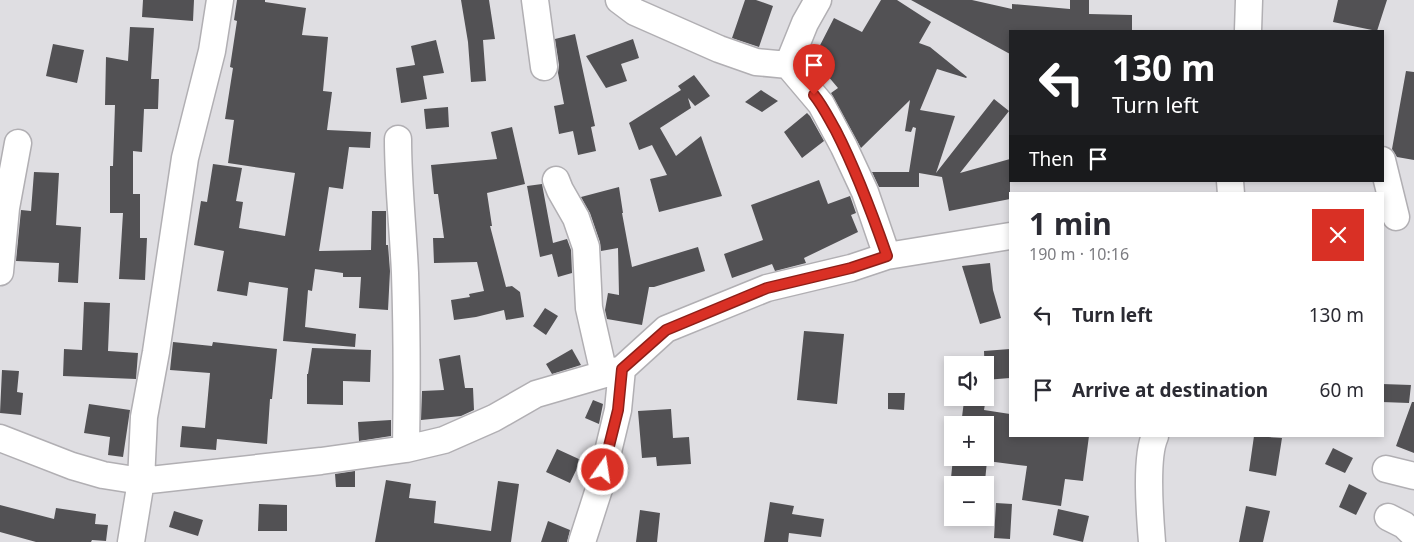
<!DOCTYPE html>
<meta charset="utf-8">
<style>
:root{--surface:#fff;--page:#f2f2f3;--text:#2b2b33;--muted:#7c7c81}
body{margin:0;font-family:"Noto Sans",sans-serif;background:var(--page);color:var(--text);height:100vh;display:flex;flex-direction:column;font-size:19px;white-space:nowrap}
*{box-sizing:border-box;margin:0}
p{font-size:16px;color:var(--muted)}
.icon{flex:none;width:28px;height:28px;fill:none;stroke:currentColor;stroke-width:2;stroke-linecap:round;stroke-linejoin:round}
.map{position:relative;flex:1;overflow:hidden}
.drawer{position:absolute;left:1009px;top:192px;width:375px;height:245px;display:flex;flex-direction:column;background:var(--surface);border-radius:0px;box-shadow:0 2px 8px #0003}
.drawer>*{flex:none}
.guide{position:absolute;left:1009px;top:30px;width:375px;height:152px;border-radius:0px;box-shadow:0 2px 8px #0003;background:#202124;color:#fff;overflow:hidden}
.fabs{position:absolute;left:944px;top:356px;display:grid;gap:10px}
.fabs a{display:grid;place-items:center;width:50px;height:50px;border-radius:0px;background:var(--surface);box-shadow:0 2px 8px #0003;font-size:25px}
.pin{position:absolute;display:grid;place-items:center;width:42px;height:42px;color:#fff;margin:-51px -21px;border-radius:50% 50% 50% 0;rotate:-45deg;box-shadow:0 0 5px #0007}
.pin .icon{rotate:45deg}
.me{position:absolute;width:55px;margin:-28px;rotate:13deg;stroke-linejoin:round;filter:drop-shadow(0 0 4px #0008)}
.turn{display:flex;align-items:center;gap:18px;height:105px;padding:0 20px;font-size:22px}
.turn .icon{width:65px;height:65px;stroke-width:2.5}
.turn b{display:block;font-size:35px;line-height:42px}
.then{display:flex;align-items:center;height:48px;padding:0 20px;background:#0003;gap:10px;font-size:19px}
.round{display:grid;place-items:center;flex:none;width:52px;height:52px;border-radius:0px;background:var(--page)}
.overview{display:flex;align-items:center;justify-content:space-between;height:85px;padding:0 20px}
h1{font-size:30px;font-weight:700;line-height:38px}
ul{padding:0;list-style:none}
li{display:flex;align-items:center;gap:15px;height:75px;padding:0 20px}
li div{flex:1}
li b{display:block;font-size:19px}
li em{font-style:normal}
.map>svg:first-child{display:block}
.building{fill:#525154}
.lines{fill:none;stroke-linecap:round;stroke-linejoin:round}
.minor-casing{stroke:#b1afb3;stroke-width:29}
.minor{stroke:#fff;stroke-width:26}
.route-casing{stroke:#8d1f18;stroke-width:12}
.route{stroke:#d93025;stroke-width:9}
</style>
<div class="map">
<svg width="1414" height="542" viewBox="0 0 1414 542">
<rect width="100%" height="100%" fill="#dfdee2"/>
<path class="building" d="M 143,0 L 194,0 L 193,21 L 142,17 Z
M 237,0 L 265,0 L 265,2 L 306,8 L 302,35 L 328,37 L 323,91 L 332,92 L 327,130 L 371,132 L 370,148 L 349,147 L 343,189 L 329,187 L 319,251 L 371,250 L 372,211 L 386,211 L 386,245 L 388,245 L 390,271 L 388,310 L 359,308 L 361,277 L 343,277 L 343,273 L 315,269 L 312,291 L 308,290 L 305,327 L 356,334 L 355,347 L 283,341 L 288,288 L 249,282 L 247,296 L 217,291 L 224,251 L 194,245 L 201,201 L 207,202 L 213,164 L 242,168 L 236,201 L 243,202 L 239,228 L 285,236 L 295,173 L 228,163 L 234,120 L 225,119 L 233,68 L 230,67 L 237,21 L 234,20 Z
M 461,0 L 489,0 L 495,39 L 483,40 L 486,81 L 471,82 L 468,42 Z
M 745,0 L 756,0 L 773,6 L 759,47 L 732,38 Z
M 881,0 L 897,0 L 931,22 L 919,43 L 930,47 L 967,77 L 966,78 L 937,69 L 920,110 L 955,116 L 936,173 L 994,99 L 1009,111 L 960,173 L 1010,159 L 1010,199 L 949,211 L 942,177 L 919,173 L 919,187 L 879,187 L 872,172 L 912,172 L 909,172 L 916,128 L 913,127 L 911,132 L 905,131 L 910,100 L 861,148 L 831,93 L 838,88 L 822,69 L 828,64 L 814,57 L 834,18 L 862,32 Z
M 911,0 L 972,0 L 1012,9 L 1012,4 L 1070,9 L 1070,0 L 1089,0 L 1089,14 L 1132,15 L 1132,31 L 1010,31 L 1010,54 Z
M 1338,0 L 1387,0 L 1377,31 L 1333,22 Z
M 130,27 L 154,28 L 151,79 L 159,79 L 158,109 L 144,109 L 142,152 L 133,151 L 133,194 L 140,194 L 140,238 L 147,238 L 145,280 L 119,279 L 123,213 L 110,213 L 110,166 L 113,166 L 115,105 L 105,105 L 106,57 L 128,61 Z
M 575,34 L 595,126 L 591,127 L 596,151 L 578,155 L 573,131 L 559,134 L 554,106 L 564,104 L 558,73 L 559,65 L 555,39 Z
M 633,39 L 639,58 L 621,64 L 627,81 L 606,88 L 586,56 Z
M 436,40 L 444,73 L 423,76 L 427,99 L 401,103 L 396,68 L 415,65 L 411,46 Z
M 53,44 L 84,50 L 77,83 L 46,76 Z
M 1406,71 L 1414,72 L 1414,160 L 1397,157 L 1392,149 Z
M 694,75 L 710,96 L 695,106 L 688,98 L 691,108 L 660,128 L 676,156 L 701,136 L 722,196 L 659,212 L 650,179 L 667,175 L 652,145 L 639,150 L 629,123 L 681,90 L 678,86 Z
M 761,90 L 778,101 L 762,112 L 745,102 Z
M 448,107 L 449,127 L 426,129 L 424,109 Z
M 807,113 L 810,116 L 824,141 L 802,158 L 784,132 Z
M 512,127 L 525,184 L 487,193 L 492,226 L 490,226 L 506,287 L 512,286 L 520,292 L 524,317 L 506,320 L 504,310 L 476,317 L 454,320 L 451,300 L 470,297 L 469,294 L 484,291 L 477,262 L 434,263 L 433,238 L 444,238 L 438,194 L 434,194 L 431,165 L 497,159 L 491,132 Z
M 34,172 L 59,173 L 56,225 L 81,227 L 78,283 L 58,282 L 59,263 L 16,261 L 21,210 L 31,211 Z
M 819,180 L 828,204 L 850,196 L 856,213 L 851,215 L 858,232 L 804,258 L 806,263 L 775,271 L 772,264 L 732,278 L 724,254 L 763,240 L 751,205 Z
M 542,184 L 553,243 L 567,239 L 571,250 L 572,273 L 558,277 L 552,254 L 540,257 L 527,186 Z
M 619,187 L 623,213 L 622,213 L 632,267 L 698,247 L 705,271 L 654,287 L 649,287 L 642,325 L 607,319 L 605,310 L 608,293 L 619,295 L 618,248 L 601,251 L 600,242 L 590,213 L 581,197 Z
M 990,263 L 993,290 L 1001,318 L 980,324 L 962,266 Z
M 84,302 L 110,303 L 108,351 L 138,353 L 136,379 L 63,376 L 64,349 L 82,350 Z
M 545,308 L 558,316 L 546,335 L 533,326 Z
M 804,331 L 844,334 L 837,404 L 797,400 Z
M 173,342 L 212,346 L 213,342 L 277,349 L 272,399 L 270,399 L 267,444 L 217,439 L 216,450 L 180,447 L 182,426 L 205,428 L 210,373 L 170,370 Z
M 312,348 L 371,350 L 370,382 L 343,381 L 343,405 L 307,404 L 307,374 L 308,374 Z
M 572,349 L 581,365 L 552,374 L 546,364 Z
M 1010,349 L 1010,378 L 985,380 L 984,351 Z
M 460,355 L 465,388 L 473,388 L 474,410 L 461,416 L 421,420 L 422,391 L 444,390 L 439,359 Z
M 2,370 L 19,371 L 17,392 L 23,393 L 21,415 L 0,413 Z
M 1382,384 L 1411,385 L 1409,403 L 1382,402 Z
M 888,393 L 905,393 L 904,410 L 888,409 Z
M 593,400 L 603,404 L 599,424 L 585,418 Z
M 964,401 L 985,404 L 984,410 L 1010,414 L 1010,436 L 1089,436 L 1083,481 L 1065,479 L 1061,506 L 1022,500 L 1027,466 L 987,461 L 985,481 L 951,478 L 953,458 L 985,458 L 985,425 L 961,425 Z
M 1412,402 L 1414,402 L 1414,453 L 1396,446 Z
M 89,404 L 130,410 L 123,457 L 108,455 L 110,437 L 84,433 Z
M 671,409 L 673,438 L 689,437 L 691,464 L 657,466 L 656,457 L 642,458 L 638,411 Z
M 391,420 L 391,436 L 359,441 L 358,422 Z
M 1254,436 L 1282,438 L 1276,476 L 1249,471 Z
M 1333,448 L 1353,458 L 1345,473 L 1325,464 Z
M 557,449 L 581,460 L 570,483 L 546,472 Z
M 355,471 L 355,487 L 336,487 L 335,474 Z
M 386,480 L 411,484 L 409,498 L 436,501 L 434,523 L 491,531 L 498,481 L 519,484 L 511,542 L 375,542 Z
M 1349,484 L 1367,493 L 1356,515 L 1339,507 Z
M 770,502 L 794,506 L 792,514 L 824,519 L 821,537 L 789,533 L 788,542 L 764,542 Z
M 996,503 L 1012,504 L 1010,539 L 994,538 Z
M 259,504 L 287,505 L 287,531 L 258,531 Z
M 0,505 L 54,519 L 56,508 L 96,514 L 95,524 L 108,525 L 106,541 L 92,540 L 91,542 L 36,542 L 0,532 Z
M 1246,506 L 1270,511 L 1263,542 L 1239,542 Z
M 1058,509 L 1089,516 L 1083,542 L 1053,535 Z
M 640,510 L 660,513 L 657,542 L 636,542 Z
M 174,511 L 203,520 L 198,536 L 169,527 Z
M 548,521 L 570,530 L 567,542 L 541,542 Z"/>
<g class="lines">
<g class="minor-casing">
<path id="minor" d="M 535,0 L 544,67
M 619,0 L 635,12 L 719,49 L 756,62 L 788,65 L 821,104 L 844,147 L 865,192 L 887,256
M 1248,31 L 1249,0
M 788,65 L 805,23 L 818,0
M 398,139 C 398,184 403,228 405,273 C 407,331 407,390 406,449
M 1382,160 L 1396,217
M 556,180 L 560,190 L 576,218 L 586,247 L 589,308 L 604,374
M 1230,181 L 1231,194
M 0,272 L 6,208 L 18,143
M 0,438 L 72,466 L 103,475 L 141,481 L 321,461 L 406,449 L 444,440 L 494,418 L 536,394 L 622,369 L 666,329 L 767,288 L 851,268 L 887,256 L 1010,236
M 1386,469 L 1414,476
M 1388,517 L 1404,525 L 1414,535
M 131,542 L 141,481 L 144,417 L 156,352 L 185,158 L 212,51 L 220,0
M 582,542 L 599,489 L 618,410 L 622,369
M 1152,542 C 1150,517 1145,458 1155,436"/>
</g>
<use href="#minor" class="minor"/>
</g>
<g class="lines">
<g class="route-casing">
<path id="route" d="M 603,470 L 618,410 L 622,369 L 666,330 L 767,288 L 851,268 L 887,256 C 872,213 857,172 836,131 C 829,119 823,106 814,95"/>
</g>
<use href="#route" class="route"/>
</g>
</svg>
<div class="fabs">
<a><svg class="icon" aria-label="sound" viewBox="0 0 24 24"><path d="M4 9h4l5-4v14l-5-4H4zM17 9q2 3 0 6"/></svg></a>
<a>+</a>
<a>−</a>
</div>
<div class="pin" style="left:814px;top:95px;background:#d93025"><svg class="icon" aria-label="arrive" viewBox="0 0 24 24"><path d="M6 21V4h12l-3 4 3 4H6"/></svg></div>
<svg class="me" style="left:603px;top:470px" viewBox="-20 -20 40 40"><circle r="17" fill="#d93025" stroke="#fff" stroke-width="3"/><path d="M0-11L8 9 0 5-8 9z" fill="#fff"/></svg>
<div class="guide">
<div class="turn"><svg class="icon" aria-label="left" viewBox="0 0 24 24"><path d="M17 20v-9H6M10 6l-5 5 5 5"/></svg><div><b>130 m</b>Turn left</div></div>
<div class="then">Then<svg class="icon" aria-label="arrive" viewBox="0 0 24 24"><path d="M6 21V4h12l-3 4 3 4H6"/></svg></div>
</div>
<section class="drawer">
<div class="overview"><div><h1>1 min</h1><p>190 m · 10:16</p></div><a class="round" style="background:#d93025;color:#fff"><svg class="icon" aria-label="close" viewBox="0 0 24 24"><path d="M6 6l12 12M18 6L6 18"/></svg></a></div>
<ul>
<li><svg class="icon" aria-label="left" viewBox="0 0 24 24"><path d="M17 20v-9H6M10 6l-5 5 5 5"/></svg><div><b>Turn left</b></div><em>130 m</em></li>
<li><svg class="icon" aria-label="arrive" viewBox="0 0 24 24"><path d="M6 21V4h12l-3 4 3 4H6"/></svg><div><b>Arrive at destination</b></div><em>60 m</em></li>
</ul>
</section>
</div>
